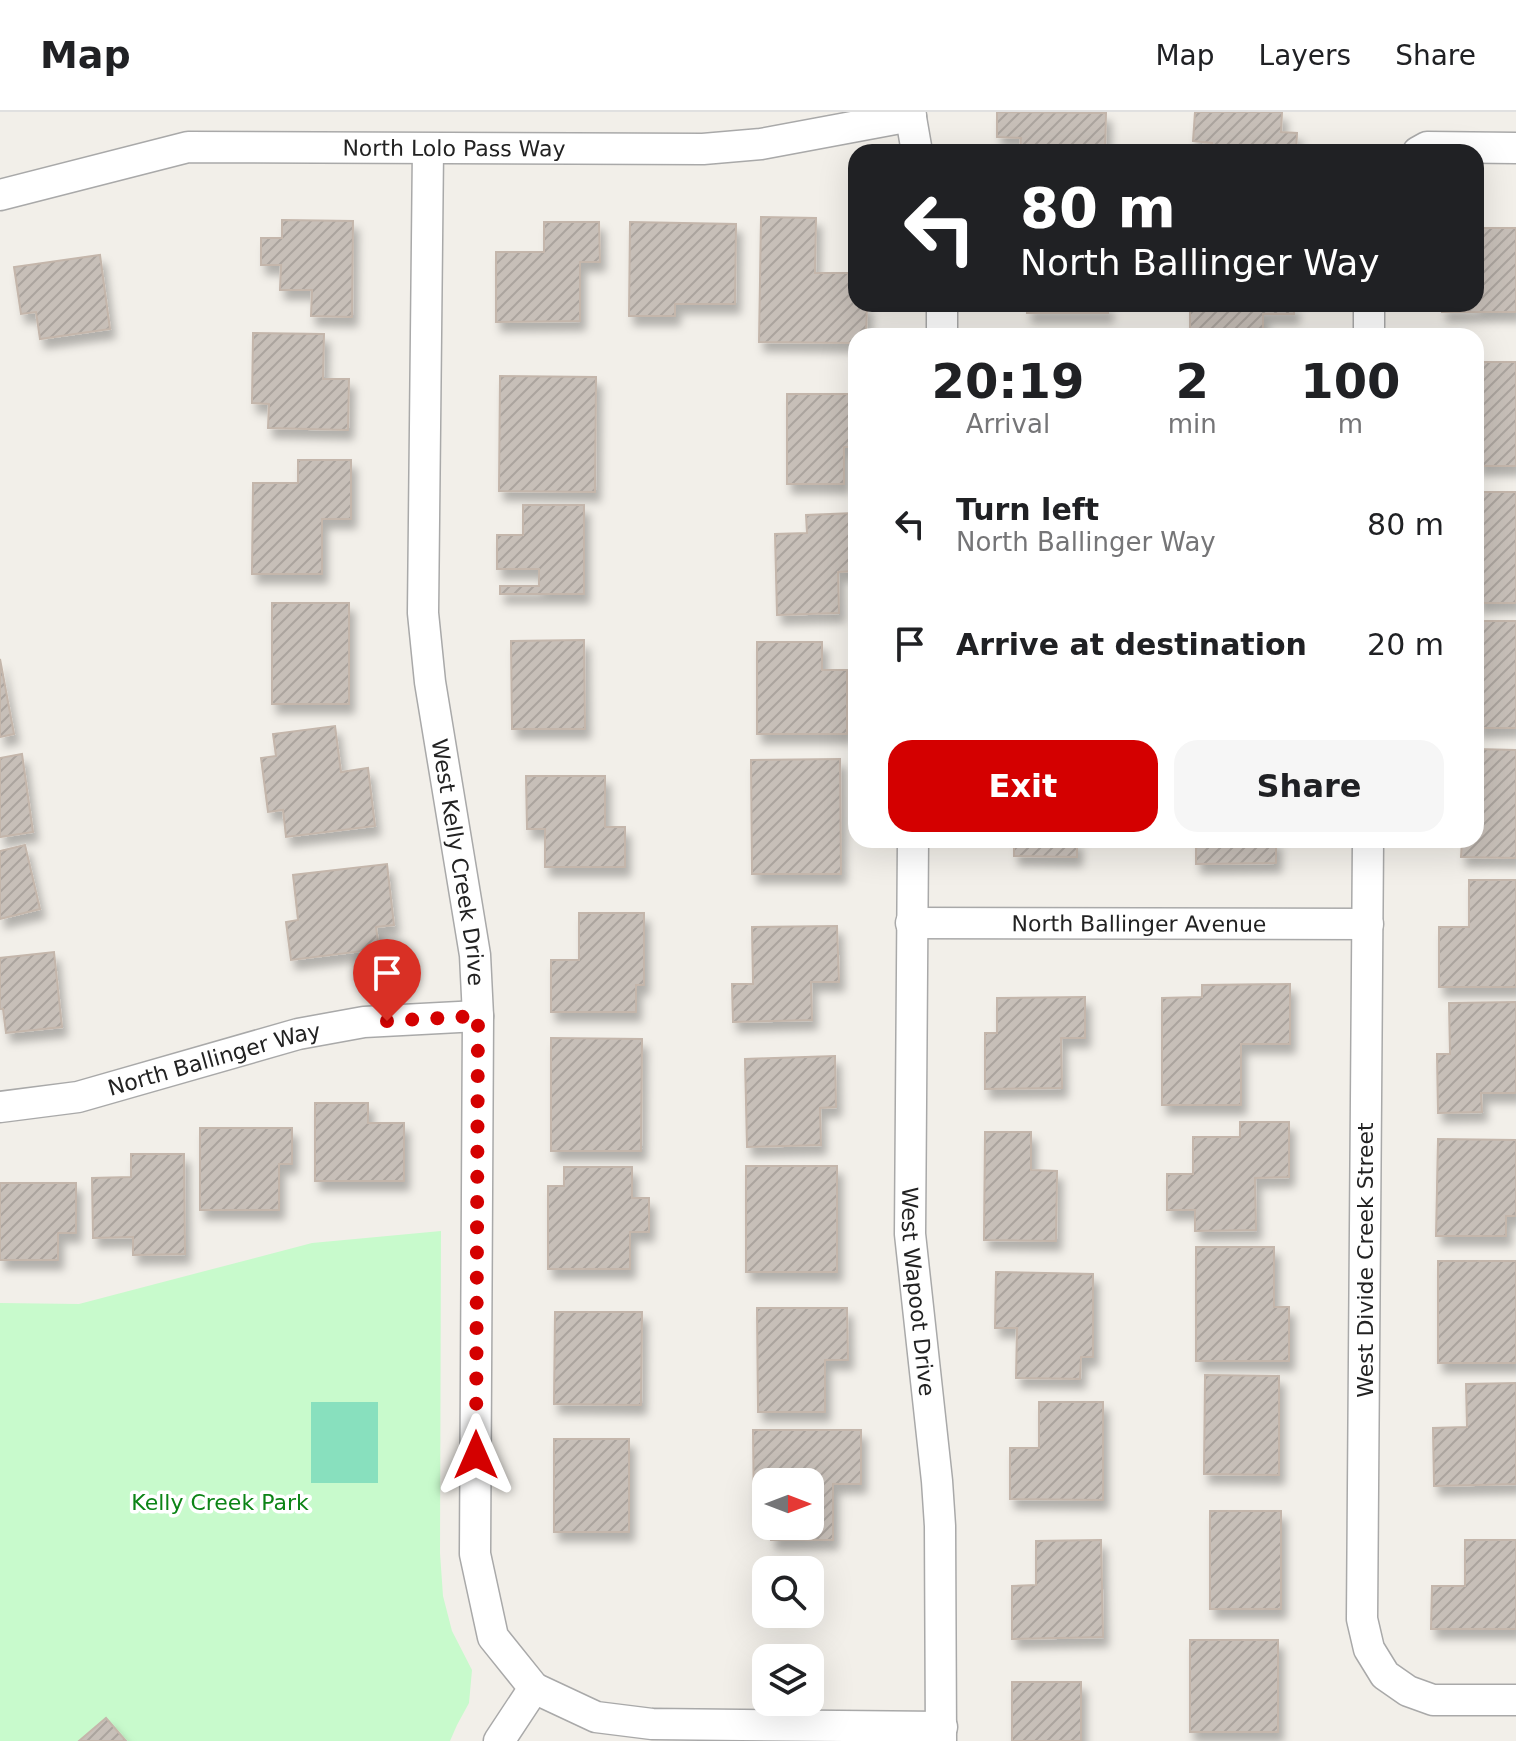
<!DOCTYPE html>
<style>
:root{--surface:#fff;--page:#f6f6f6;--text:#202124;--muted:#757577;--line:#e0e0e0;--accent:#d40000}
body{margin:0;font-family:"DejaVu Sans",sans-serif;background:var(--page);color:var(--text);height:100vh;display:flex;flex-direction:column;font-size:30px;white-space:nowrap}
*{box-sizing:border-box;margin:0}
p{font-size:26px;color:var(--muted)}
.icon{flex:none;width:44px;height:44px;fill:none;stroke:currentColor;stroke-width:2;stroke-linecap:round;stroke-linejoin:round}
.map{position:relative;flex:1;overflow:hidden}
.side{position:absolute;left:848px;top:216px;width:636px;height:520px;display:flex;flex-direction:column;background:var(--surface);border-radius:24px;box-shadow:0 8px 32px #0002}
.side>*{flex:none}
.banner{position:absolute;left:848px;top:32px;width:636px;height:168px;border-radius:24px;box-shadow:0 8px 32px #0002;background:#202124;color:#fff;overflow:hidden}
.needle{width:52px;rotate:90deg}
.fabs{position:absolute;left:752px;top:1356px;display:grid;gap:16px}
.fabs a{display:grid;place-items:center;width:72px;height:72px;border-radius:16px;background:var(--surface);box-shadow:0 8px 32px #0002;font-size:40px}
.pin{position:absolute;display:grid;place-items:center;width:68px;height:68px;color:#fff;margin:-82px -34px;border-radius:50% 50% 50% 0;rotate:-45deg;box-shadow:0 0 8px #0007}
.pin .icon{rotate:45deg}
.me{position:absolute;width:88px;margin:-44px;rotate:0deg;stroke-linejoin:round;filter:drop-shadow(0 0 6px #0008)}
.turn{display:flex;align-items:center;gap:28px;height:168px;padding:0 40px;font-size:36px}
.turn .icon{width:104px;height:104px;stroke-width:2.5}
.turn b{display:block;font-size:56px;line-height:68px}
.eta{display:flex;justify-content:space-evenly;align-items:center;height:136px;text-align:center}
.eta b{font-size:48px;font-weight:700;line-height:56px}
.action{display:flex;gap:16px;margin-top:auto;padding:16px 40px}
.action a{flex:1;height:92px;border-radius:24px;background:var(--accent);color:#fff;font-size:32px;font-weight:700;line-height:92px;text-align:center}
.action a+a{background:var(--page);color:var(--text)}
ul{padding:0;list-style:none}
li{display:flex;align-items:center;gap:24px;height:120px;padding:0 40px}
li div{flex:1}
li b{display:block;font-size:30px}
li em{font-style:normal}
header{display:flex;align-items:center;gap:48px;box-sizing:border-box;height:112px;padding:0 40px;background:var(--surface);border-bottom:2px solid var(--line)}
header strong{font-size:38px}
nav{display:flex;gap:44px;margin-inline-start:auto;font-size:28px}
.map>svg:first-child{display:block}
.park{fill:#c8facc}
.pitch{fill:#88e0be}
.building{fill:url(#building-hatch);stroke:#c4b6ab;stroke-width:2;filter:url(#shadow)}
.lines{fill:none;stroke-linecap:round;stroke-linejoin:round}
.minor-casing{stroke:#a9a9a9;stroke-width:33}
.minor{stroke:#fff;stroke-width:30}
.route{stroke:#d40000;stroke-width:14;stroke-dasharray:0 25.2}
.labels{text-anchor:middle;dominant-baseline:central;stroke-width:7;stroke-linejoin:round;paint-order:stroke}
.street-label{font-size:22px;fill:#222;stroke:#fff}
.park-label{font-size:22px;fill:#0c8416;stroke:#fff}
</style>
<header>
<strong>Map</strong>
<nav><a>Map</a><a>Layers</a><a>Share</a></nav>
</header>
<div class="map">
<svg width="1516" height="1629" viewBox="0 0 1516 1629">
<defs>
<pattern id="building-hatch" width="6" height="6" patternUnits="userSpaceOnUse" patternTransform="scale(2)"><rect width="6" height="6" fill="#c7bfb8"/><path d="M-1 1l2-2M0 6l6-6M5 7l2-2" fill="none" stroke="#aba49e"/></pattern>
<filter id="shadow"><feDropShadow dx="5" dy="9" stdDeviation="4" flood-color="#0004"/></filter>
</defs>
<rect width="100%" height="100%" fill="#f2efe9"/>
<path class="park" d="M 441,1119 L 440,1441 L 443,1484 L 452,1519 L 472,1558 L 469,1591 L 457,1613 L 450,1629 L 0,1629 L 0,1191 L 79,1192 L 312,1131 Z"/>
<path class="pitch" d="M 311,1290 L 378,1290 L 378,1371 L 311,1371 Z"/>
<path class="building" d="M 997,0 L 1106,1 L 1105,40 L 1020,40 L 1021,26 L 997,25 Z
M 1195,0 L 1282,0 L 1281,20 L 1297,21 L 1296,40 L 1211,40 L 1212,31 L 1193,29 Z
M 761,105 L 816,106 L 815,161 L 856,161 L 856,192 L 867,192 L 866,224 L 856,224 L 856,231 L 759,230 Z
M 282,108 L 353,109 L 352,205 L 311,204 L 312,178 L 280,178 L 281,153 L 261,153 L 261,126 L 282,126 Z
M 544,110 L 599,110 L 600,150 L 580,150 L 580,209 L 496,210 L 496,140 L 544,140 Z
M 630,110 L 736,112 L 735,192 L 675,192 L 675,204 L 629,204 Z
M 1476,116 L 1516,116 L 1516,200 L 1442,200 L 1442,192 L 1476,192 Z
M 100,143 L 110,217 L 40,227 L 36,200 L 21,202 L 14,155 Z
M 1027,192 L 1108,192 L 1108,201 L 1027,201 Z
M 1190,192 L 1294,192 L 1294,202 L 1263,202 L 1263,224 L 1190,224 Z
M 253,221 L 324,222 L 323,267 L 349,267 L 348,318 L 268,316 L 269,292 L 252,291 Z
M 1476,250 L 1516,250 L 1516,354 L 1476,354 Z
M 500,264 L 596,265 L 595,380 L 499,379 Z
M 787,282 L 856,282 L 856,335 L 844,335 L 844,372 L 787,372 Z
M 298,348 L 351,348 L 351,407 L 322,407 L 322,462 L 252,462 L 253,371 L 298,371 Z
M 1476,380 L 1516,380 L 1516,491 L 1476,491 Z
M 523,393 L 584,393 L 584,482 L 500,482 L 500,474 L 539,474 L 539,457 L 497,457 L 497,423 L 523,423 Z
M 854,401 L 856,459 L 838,460 L 839,501 L 777,503 L 775,422 L 807,421 L 806,403 Z
M 272,491 L 349,491 L 349,592 L 272,592 Z
M 1476,509 L 1516,509 L 1516,616 L 1476,616 Z
M 584,528 L 585,617 L 512,617 L 511,529 Z
M 757,530 L 822,530 L 822,558 L 847,558 L 847,622 L 757,622 Z
M 0,547 L 14,622 L 0,625 Z
M 335,614 L 341,660 L 368,656 L 375,714 L 286,725 L 283,698 L 268,700 L 261,646 L 276,644 L 273,622 Z
M 1476,637 L 1516,638 L 1516,746 L 1461,745 L 1462,728 L 1476,728 Z
M 22,642 L 33,720 L 0,725 L 0,646 Z
M 840,647 L 841,762 L 752,762 L 751,648 Z
M 526,664 L 605,664 L 605,715 L 625,715 L 625,755 L 545,755 L 545,717 L 527,717 Z
M 1014,728 L 1077,728 L 1077,745 L 1014,744 Z
M 1196,728 L 1276,728 L 1276,751 L 1196,752 Z
M 25,733 L 40,797 L 0,807 L 0,739 Z
M 387,752 L 394,813 L 376,815 L 379,837 L 291,848 L 286,810 L 298,808 L 293,763 Z
M 1469,768 L 1516,768 L 1516,875 L 1439,875 L 1439,815 L 1469,815 Z
M 579,801 L 644,801 L 644,873 L 636,873 L 636,900 L 551,900 L 551,848 L 579,848 Z
M 837,814 L 839,870 L 811,870 L 812,908 L 733,910 L 732,872 L 753,872 L 752,815 Z
M 54,840 L 62,915 L 6,921 L 3,897 L 0,897 L 0,846 Z
M 1290,872 L 1290,932 L 1241,932 L 1241,993 L 1162,993 L 1162,886 L 1202,885 L 1202,873 Z
M 1085,885 L 1085,926 L 1061,926 L 1062,976 L 985,977 L 985,921 L 997,921 L 997,886 Z
M 1516,890 L 1516,981 L 1481,981 L 1482,1000 L 1438,1001 L 1437,942 L 1450,942 L 1449,891 Z
M 551,926 L 642,927 L 641,1039 L 551,1039 Z
M 835,944 L 836,995 L 820,996 L 821,1033 L 747,1035 L 745,947 Z
M 315,991 L 368,991 L 368,1011 L 404,1011 L 404,1069 L 315,1069 Z
M 1240,1010 L 1289,1010 L 1289,1065 L 1255,1066 L 1256,1118 L 1195,1119 L 1195,1098 L 1167,1098 L 1167,1062 L 1193,1062 L 1193,1025 L 1240,1025 Z
M 200,1016 L 292,1016 L 292,1052 L 279,1052 L 279,1098 L 200,1098 Z
M 985,1020 L 1031,1020 L 1031,1058 L 1057,1059 L 1056,1129 L 984,1128 Z
M 1438,1027 L 1516,1028 L 1516,1104 L 1506,1104 L 1506,1124 L 1436,1124 Z
M 131,1042 L 184,1042 L 185,1142 L 133,1143 L 133,1125 L 93,1126 L 92,1066 L 131,1065 Z
M 746,1054 L 837,1054 L 837,1160 L 746,1160 Z
M 564,1055 L 632,1055 L 632,1086 L 649,1086 L 649,1120 L 630,1120 L 630,1157 L 548,1157 L 548,1074 L 564,1074 Z
M 0,1071 L 76,1071 L 76,1121 L 58,1121 L 58,1148 L 0,1148 Z
M 1196,1135 L 1274,1135 L 1274,1195 L 1289,1195 L 1289,1249 L 1196,1249 Z
M 1438,1149 L 1516,1149 L 1516,1251 L 1438,1251 Z
M 996,1160 L 1093,1162 L 1093,1245 L 1081,1245 L 1080,1267 L 1016,1266 L 1017,1216 L 995,1216 Z
M 757,1196 L 847,1196 L 848,1248 L 825,1248 L 825,1300 L 758,1300 Z
M 555,1200 L 642,1200 L 641,1293 L 554,1292 Z
M 1205,1263 L 1279,1264 L 1279,1363 L 1204,1362 Z
M 1516,1271 L 1516,1372 L 1434,1374 L 1433,1316 L 1467,1315 L 1466,1272 Z
M 1039,1290 L 1103,1290 L 1103,1388 L 1010,1387 L 1010,1336 L 1039,1336 Z
M 753,1318 L 861,1318 L 861,1372 L 833,1372 L 833,1428 L 771,1428 L 771,1414 L 810,1414 L 810,1370 L 766,1370 L 766,1410 L 754,1411 Z
M 554,1327 L 629,1327 L 629,1420 L 554,1420 Z
M 1210,1399 L 1281,1399 L 1281,1497 L 1210,1497 Z
M 1101,1428 L 1103,1525 L 1012,1527 L 1012,1474 L 1036,1473 L 1036,1429 Z
M 1465,1428 L 1516,1428 L 1516,1517 L 1431,1517 L 1432,1474 L 1465,1474 Z
M 1190,1528 L 1278,1528 L 1278,1620 L 1190,1620 Z
M 1012,1570 L 1081,1570 L 1081,1629 L 1012,1629 Z
M 106,1606 L 126,1629 L 79,1629 Z"/>
<g class="lines">
<g class="minor-casing">
<g id="minor">
<path d="M 910,0 L 917,40"/>
<path id="s1" d="M 428,37 L 423,501 L 430,570 L 475,843 L 478,904 L 475,1442 L 493,1525 L 534,1576 L 499,1629"/>
<path d="M 1418,40 L 1427,35 L 1516,36"/>
<path id="s2" d="M 0,83 L 188,35 L 703,37 L 761,32 L 911,4"/>
<path d="M 942,192 L 942,224"/>
<path d="M 1369,224 L 1369,192"/>
<path id="s3" d="M 913,728 L 910,1122 L 937,1369 L 940,1414 L 941,1629"/>
<path d="M 1368,728 L 1362,1507 L 1369,1537 L 1385,1563 L 1408,1579 L 1433,1588 L 1516,1588"/>
<path id="s4" d="M 911,811 L 1368,812"/>
<path id="s5" d="M 0,995 L 78,985 L 298,922 L 364,910 L 478,904"/>
<path d="M 534,1576 L 596,1605 L 652,1612 L 942,1615"/>
</g>
</g>
<use href="#minor" class="minor"/>
</g>
<g class="lines">
<path class="route" d="M 387,909 L 478,904 L 476,1343"/>
</g>
<g class="labels">
<g class="street-label">
<text stroke="none"><textPath href="#s2" startOffset="460">North Lolo Pass Way</textPath></text>
<text stroke="none"><textPath href="#s1" startOffset="716">West Kelly Creek Drive</textPath></text>
<text stroke="none"><textPath href="#s4" startOffset="228">North Ballinger Avenue</textPath></text>
<text stroke="none"><textPath href="#s5" startOffset="220">North Ballinger Way</textPath></text>
<text transform="translate(1365 1148) rotate(-90)">West Divide Creek Street</text>
<text stroke="none"><textPath href="#s3" startOffset="452">West Wapoot Drive</textPath></text>
</g>
<g class="park-label">
<text x="220" y="1390">Kelly Creek Park</text>
</g>
</g>
</svg>
<div class="fabs">
<a><svg class="needle" viewBox="-14 -14 28 28"><path d="M0-13l5 13h-10z" fill="#e53935"/><path d="M0 13l5-13h-10z" fill="#757577"/></svg></a>
<a><svg class="icon" aria-label="search" viewBox="0 0 24 24"><circle cx="10" cy="10" r="6"/><path d="M15 15l6 6"/></svg></a>
<a><svg class="icon" aria-label="layers" viewBox="0 0 24 24"><path d="M12 4l9 5-9 5-9-5zM3 14l9 5 9-5"/></svg></a>
</div>
<div class="pin" style="left:387px;top:909px;background:#d93025"><svg class="icon" aria-label="arrive" viewBox="0 0 24 24"><path d="M6 21V4h12l-3 4 3 4H6"/></svg></div>
<svg class="me" style="left:476px;top:1343px" viewBox="-20 -20 40 40"><path d="M0-17L14 15 0 8-14 15z" fill="#d40000" stroke="#fff" stroke-width="4"/></svg>
<div class="banner">
<div class="turn"><svg class="icon" aria-label="left" viewBox="0 0 24 24"><path d="M17 20v-9H6M10 6l-5 5 5 5"/></svg><div><b>80 m</b>North Ballinger Way</div></div>
</div>
<section class="side">
<div class="eta">
<div><b>20:19</b><p>Arrival</p></div>
<div><b>2</b><p>min</p></div>
<div><b>100</b><p>m</p></div>
</div>
<ul>
<li><svg class="icon" aria-label="left" viewBox="0 0 24 24"><path d="M17 20v-9H6M10 6l-5 5 5 5"/></svg><div><b>Turn left</b><p>North Ballinger Way</p></div><em>80 m</em></li>
<li><svg class="icon" aria-label="arrive" viewBox="0 0 24 24"><path d="M6 21V4h12l-3 4 3 4H6"/></svg><div><b>Arrive at destination</b></div><em>20 m</em></li>
</ul>
<div class="action"><a>Exit</a><a>Share</a></div>
</section>
</div>
